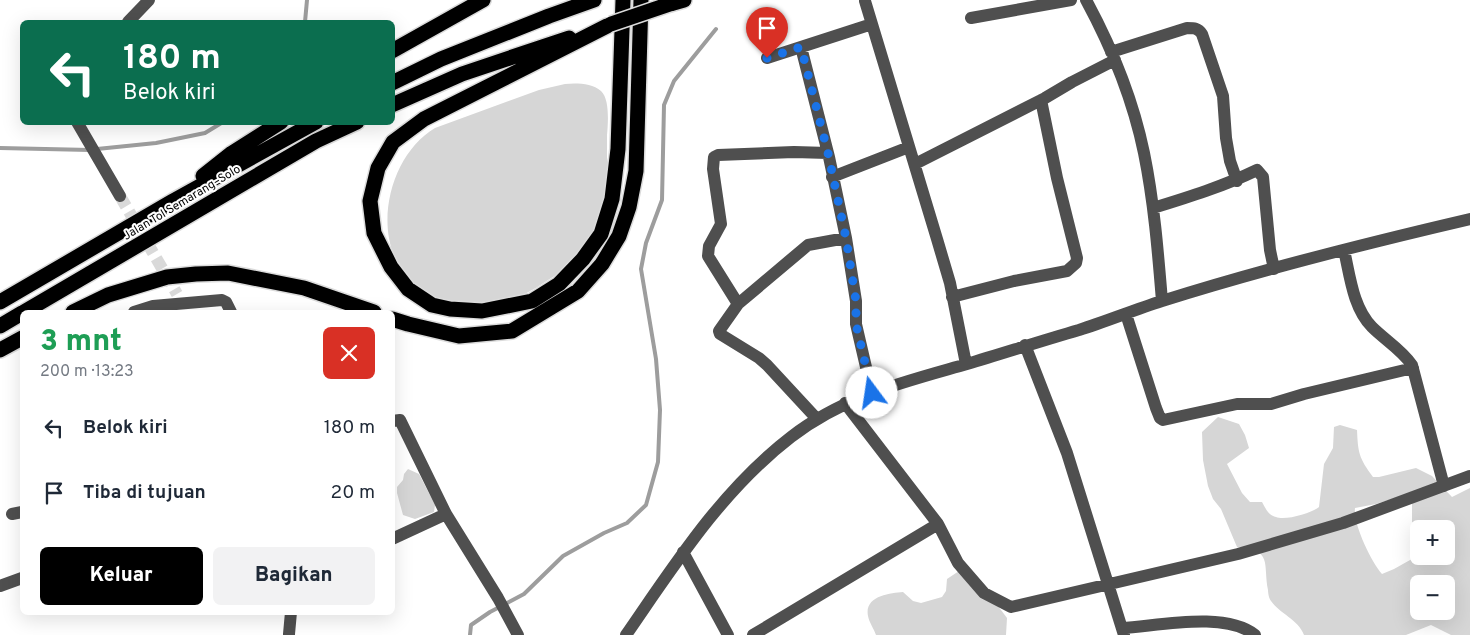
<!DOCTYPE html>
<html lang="id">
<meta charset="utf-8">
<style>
:root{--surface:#fff;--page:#f2f2f3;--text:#1f2937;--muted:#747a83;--accent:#000}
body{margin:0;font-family:Overpass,sans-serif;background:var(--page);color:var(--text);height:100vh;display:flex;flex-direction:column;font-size:19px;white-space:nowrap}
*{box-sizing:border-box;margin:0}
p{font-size:16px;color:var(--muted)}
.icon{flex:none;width:28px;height:28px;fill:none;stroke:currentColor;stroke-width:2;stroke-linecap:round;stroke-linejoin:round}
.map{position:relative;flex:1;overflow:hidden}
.side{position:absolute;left:20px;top:310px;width:375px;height:305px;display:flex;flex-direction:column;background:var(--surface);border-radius:8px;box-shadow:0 5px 20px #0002}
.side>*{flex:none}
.guide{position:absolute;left:20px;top:20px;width:375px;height:105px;border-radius:8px;box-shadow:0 5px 20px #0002;background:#0b6e4f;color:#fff;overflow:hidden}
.tools{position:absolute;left:1410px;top:520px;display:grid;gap:10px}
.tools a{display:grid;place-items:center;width:45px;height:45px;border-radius:8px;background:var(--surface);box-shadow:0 5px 20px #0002;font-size:25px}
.pin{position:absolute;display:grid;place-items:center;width:42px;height:42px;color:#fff;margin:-51px -21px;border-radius:50% 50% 50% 0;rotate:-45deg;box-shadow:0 0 5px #0007}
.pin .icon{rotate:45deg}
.me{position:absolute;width:55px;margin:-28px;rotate:346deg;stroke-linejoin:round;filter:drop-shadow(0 0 4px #0008)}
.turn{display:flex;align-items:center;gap:18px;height:105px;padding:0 20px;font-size:22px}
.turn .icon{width:65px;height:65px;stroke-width:2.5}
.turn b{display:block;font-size:35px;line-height:42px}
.round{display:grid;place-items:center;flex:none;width:52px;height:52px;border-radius:8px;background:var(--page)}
.overview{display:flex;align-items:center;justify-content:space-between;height:85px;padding:0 20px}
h1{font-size:30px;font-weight:800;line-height:38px;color:#1e9e55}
.button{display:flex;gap:10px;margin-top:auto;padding:10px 20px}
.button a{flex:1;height:58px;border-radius:8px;background:var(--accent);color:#fff;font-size:20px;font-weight:800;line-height:58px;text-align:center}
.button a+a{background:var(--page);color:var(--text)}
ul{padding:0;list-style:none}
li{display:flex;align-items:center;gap:15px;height:65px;padding:0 20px}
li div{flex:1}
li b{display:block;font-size:19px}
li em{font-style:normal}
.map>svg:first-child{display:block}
.green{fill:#d6d6d6;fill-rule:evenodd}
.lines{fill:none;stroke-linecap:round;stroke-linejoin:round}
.stream{stroke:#9d9d9d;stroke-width:4}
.minor-tunnel{stroke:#d9d9d9;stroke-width:12;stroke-dasharray:12 6;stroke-linecap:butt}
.highway-casing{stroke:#dbdbdb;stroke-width:18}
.minor{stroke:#4f4f4f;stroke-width:12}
.highway{stroke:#000;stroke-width:15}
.highway-bridge-casing{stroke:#dbdbdb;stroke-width:18;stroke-linecap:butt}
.highway-bridge{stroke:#000;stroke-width:15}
.route{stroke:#1a73e8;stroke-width:9;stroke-dasharray:0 16.2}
.labels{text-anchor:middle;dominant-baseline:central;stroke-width:4;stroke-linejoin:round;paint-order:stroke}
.street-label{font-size:12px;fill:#000;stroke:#fff}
</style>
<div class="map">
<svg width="1470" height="635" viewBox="0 0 1470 635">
<rect width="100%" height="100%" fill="#fff"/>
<path class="green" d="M 565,84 C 576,83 592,83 601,91 C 610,99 608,124 607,135 C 607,142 607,150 607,158 C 608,163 610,167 609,173 C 605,206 593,244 567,267 C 560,273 552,277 545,282 C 525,296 502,305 478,305 C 471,305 462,306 455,305 C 437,302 419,291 407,277 C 370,235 389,155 435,128 L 539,90 Z
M 1218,417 L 1239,424 L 1245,435 L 1249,448 L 1227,464 L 1242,493 L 1250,502 L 1262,502 C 1266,509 1268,515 1276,517 C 1285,521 1312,513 1319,507 L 1324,464 L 1333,448 L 1334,427 L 1340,425 L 1357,430 C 1358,453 1359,458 1373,477 L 1379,477 L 1416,468 L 1432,476 L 1452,497 L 1470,488 L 1470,635 L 1451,635 L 1431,625 L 1406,635 L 1304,635 C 1298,619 1280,614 1271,601 C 1269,599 1268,593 1268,590 C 1263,564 1273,549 1237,547 L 1221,509 L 1213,499 L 1208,486 L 1203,460 L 1202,432 ZM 1404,495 L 1412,503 L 1412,530 L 1419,550 L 1419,529 L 1446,529 L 1446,556 L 1419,555 L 1394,569 L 1382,574 C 1371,561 1353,524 1355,508 L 1376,504 ZM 1419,584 L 1446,584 L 1446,611 L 1419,611 Z
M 408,469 L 419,474 L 435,505 L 434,512 L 415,519 L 403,515 L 397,493 L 397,487 L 403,480 L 404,474 Z
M 959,571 L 992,598 L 1007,618 L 1006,635 L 876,635 C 874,629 869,622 868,616 C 864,596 890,593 903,592 L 913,601 L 921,603 L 942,597 L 946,591 L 947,579 Z"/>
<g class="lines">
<path class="stream" d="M 305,22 L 307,0
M 0,148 L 90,150
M 97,149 L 156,143 L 205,133 L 223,122
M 470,635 L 471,625 L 490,612 L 524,594 L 563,556 L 604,533 L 627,523 L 646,505 L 658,462 L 660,410 L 656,359 L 641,269 L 646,243 L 662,200 L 664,105 L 674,81 L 716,29"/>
<path class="minor-tunnel" d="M 120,196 L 177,294"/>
<g class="highway-casing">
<path id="highway" d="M 670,4 L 684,0
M 607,26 L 424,119 L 393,142 L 378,168 L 370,201 L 374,233 L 391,267 L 408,289 L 432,305 L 450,309 L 482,311 L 532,301 L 559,284 L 583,259 L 601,234 L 612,199 L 618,149 L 623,0
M 392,51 L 483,0
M 392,83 L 441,59 L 549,16 L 594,0
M 392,105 L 462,74 L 569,38
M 203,176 L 232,153 L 281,122
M 0,302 L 173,201 L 316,122
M 24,312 L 316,141 L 357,122
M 73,312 L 108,295 L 167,277 L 196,274 L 228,273 L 304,288 L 374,312
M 392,319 L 408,324 L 459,336 L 512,331 L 578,291 L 602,264 L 619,236 L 629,207 L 636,171 L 641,0
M 0,326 L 22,313
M 0,350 L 22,338"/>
</g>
<path class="minor" d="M 1086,0 C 1112,48 1133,100 1144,153 C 1154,202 1158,252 1162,301
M 865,1 L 937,239 L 950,283 L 966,364
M 971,18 L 1071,0
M 128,22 L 149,0
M 801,47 L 829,157 L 846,238 L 856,301 L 856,324 L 872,393
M 1111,52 L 1187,28 C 1194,28 1198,28 1202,34 L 1223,96 L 1226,138 L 1230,161 L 1237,181
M 767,58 L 872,24
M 77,122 L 120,196
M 915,164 L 1045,98 L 1072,82 L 1115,60
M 832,177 L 909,147
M 1153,208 C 1189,197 1224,186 1257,170 L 1263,177 L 1270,250 L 1274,269
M 1344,250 C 1350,276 1353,308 1372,327 C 1385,340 1402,350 1412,365 L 1444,486
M 952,297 L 1014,281 L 1067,271 L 1076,263 L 1077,258 L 1057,178 L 1041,100
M 738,304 L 708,256 L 709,246 L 721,224 L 713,169 L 714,157 L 718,155 L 794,152 L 828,153
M 134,312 L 153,306 L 222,300 L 226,302 L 231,312
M 1126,314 L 1156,408 L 1160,418 L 1163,420 L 1237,404 L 1271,404 L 1304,394 L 1413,368
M 1025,345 L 1067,453 L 1124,635
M 817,419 L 767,365 L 759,358 L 720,334 L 719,331 L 738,304 L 808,245 L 846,238
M 392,421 L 400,420 L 446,514 L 498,598 L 518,635
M 12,514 L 22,512
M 938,524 L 958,563 L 984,593 L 1011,607 L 1238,554 L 1343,523 L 1470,476
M 392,539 L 446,514
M 683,552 L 728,635
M 0,586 L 22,578
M 1122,628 C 1158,626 1225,611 1255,635
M 289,634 L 291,612
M 626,635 C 675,564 722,490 791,437 C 844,396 904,382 967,364 C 1004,353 1041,341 1079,330 C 1107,321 1134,310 1162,301 C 1263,269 1367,243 1470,219
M 753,635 L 938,524 L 845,403"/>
<use href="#highway" class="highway"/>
<g class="highway-bridge-casing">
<path id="highway-bridge" d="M 611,24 L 670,4"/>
</g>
<use href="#highway-bridge" class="highway-bridge"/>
</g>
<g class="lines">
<path class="route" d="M 767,58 L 801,47 L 828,153 L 846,238 L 856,301 L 856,324 L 872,393"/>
</g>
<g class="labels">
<g class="street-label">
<text transform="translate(182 203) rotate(-31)">Jalan Tol Semarang–Solo</text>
</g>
</g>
</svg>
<div class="tools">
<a>+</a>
<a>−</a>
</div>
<div class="pin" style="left:767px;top:58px;background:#d93025"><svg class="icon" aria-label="arrive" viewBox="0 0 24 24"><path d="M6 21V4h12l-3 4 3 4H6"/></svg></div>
<svg class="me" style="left:872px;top:393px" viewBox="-20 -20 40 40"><circle r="19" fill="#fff"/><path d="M0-13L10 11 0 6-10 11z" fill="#1a73e8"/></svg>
<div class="guide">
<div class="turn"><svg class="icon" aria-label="left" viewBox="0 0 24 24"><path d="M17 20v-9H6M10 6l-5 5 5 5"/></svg><div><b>180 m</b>Belok kiri</div></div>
</div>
<section class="side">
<div class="overview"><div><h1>3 mnt</h1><p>200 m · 13:23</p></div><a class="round" style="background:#d93025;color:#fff"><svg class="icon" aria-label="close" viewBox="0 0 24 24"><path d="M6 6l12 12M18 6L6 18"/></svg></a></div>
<ul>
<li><svg class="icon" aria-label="left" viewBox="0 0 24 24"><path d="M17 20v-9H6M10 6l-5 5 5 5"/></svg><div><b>Belok kiri</b></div><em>180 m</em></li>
<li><svg class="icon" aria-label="arrive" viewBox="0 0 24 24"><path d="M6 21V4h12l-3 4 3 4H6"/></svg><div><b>Tiba di tujuan</b></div><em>20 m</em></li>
</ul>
<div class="button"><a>Keluar</a><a>Bagikan</a></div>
</section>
</div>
